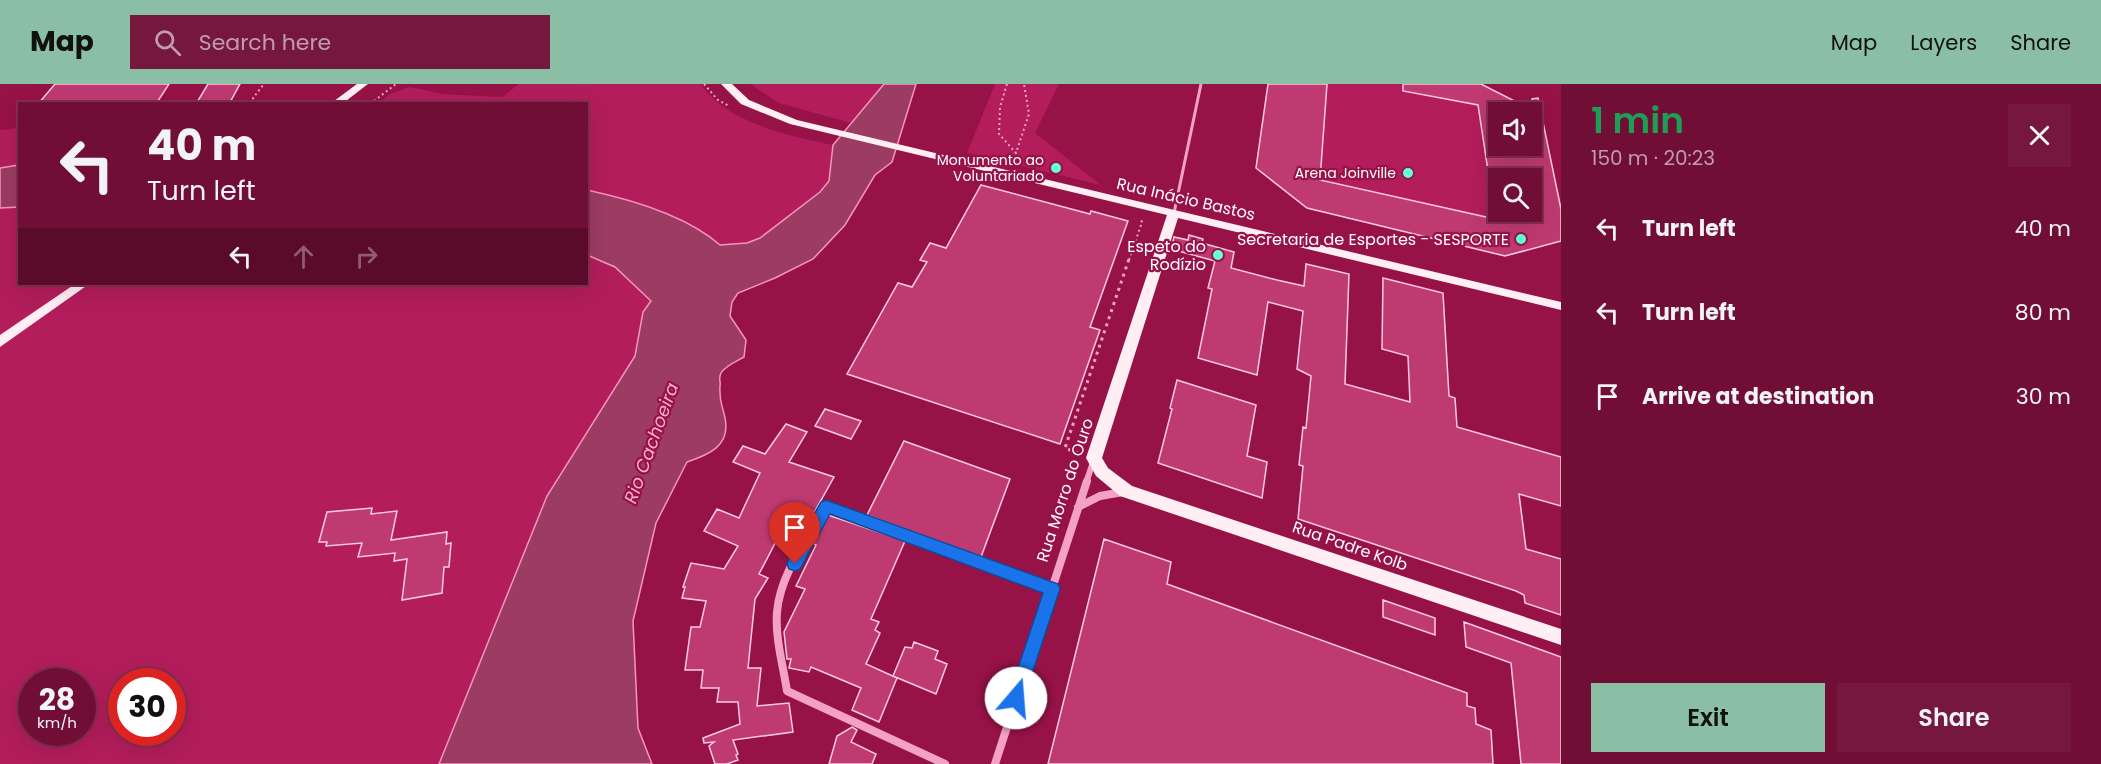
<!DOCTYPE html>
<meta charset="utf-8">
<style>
:root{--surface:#710e35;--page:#76173d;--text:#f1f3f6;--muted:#c09cad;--line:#832e50;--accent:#8abfa5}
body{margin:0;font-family:Poppins,sans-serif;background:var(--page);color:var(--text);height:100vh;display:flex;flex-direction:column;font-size:22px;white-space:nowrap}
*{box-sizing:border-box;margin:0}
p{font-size:20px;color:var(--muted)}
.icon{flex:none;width:33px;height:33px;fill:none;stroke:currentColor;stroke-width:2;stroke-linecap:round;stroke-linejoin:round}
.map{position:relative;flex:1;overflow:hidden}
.drawer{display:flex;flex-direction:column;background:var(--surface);width:540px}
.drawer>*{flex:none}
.hud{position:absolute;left:18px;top:18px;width:570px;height:183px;border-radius:0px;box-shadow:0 6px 24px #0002,0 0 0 2px var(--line);background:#710e35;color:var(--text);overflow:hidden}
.buttons{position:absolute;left:1488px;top:18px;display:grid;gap:12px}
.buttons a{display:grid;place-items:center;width:54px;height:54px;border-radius:0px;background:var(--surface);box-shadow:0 6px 24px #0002,0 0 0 2px var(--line);font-size:30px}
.speed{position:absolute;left:18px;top:584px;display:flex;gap:12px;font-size:30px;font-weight:700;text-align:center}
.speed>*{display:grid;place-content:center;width:78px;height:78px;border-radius:50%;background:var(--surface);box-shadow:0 6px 24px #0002,0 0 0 2px var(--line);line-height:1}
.speed small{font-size:15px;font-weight:400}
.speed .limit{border:9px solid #d22;background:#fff;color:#111}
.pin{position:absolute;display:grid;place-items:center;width:51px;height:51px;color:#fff;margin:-62px -26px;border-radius:50% 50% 50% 0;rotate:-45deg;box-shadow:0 0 6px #0007}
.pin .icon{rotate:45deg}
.me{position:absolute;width:66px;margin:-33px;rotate:18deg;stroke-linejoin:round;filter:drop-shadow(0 0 4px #0008)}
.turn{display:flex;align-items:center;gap:21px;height:126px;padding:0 30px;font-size:27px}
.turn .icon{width:78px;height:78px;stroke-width:2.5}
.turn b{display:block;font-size:42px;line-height:51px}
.lanes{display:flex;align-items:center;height:57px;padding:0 30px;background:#0003;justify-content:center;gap:30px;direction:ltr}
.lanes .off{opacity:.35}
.round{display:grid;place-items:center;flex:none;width:63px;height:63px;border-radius:0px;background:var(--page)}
.head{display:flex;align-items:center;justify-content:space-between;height:102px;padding:0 30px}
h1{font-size:36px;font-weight:600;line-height:45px;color:#1e9e55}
.action{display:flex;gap:12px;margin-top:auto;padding:12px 30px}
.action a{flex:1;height:69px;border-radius:0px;background:var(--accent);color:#111;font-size:24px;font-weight:600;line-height:69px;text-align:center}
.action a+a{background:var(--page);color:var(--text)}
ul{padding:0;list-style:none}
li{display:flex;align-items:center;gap:18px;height:84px;padding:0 30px}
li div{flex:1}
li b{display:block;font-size:22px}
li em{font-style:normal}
header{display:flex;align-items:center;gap:36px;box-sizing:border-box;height:84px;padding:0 30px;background:var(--accent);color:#111}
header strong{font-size:28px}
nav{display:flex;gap:33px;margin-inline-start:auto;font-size:21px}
.search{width:420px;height:54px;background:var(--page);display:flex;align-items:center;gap:15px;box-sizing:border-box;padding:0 21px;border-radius:0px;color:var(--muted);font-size:22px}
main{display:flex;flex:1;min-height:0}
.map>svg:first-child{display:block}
.green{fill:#b31d5c;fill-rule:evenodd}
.water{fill:#9c3c62;stroke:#f794bf;stroke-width:1.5}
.building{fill:#bf3a71;stroke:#fdcae0;stroke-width:1.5;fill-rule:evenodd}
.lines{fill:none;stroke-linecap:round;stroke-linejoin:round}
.path-far1{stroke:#f3a2c4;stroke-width:2;stroke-dasharray:2 3;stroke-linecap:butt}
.path{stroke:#f3a2c4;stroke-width:3;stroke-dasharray:3 4.5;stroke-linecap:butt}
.service{stroke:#f3a2c4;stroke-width:3}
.minor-far1{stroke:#f3a2c4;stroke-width:6}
.minor{stroke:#f3a2c4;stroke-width:8}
.primary{fill:#ffeff4;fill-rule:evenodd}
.route{fill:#1a73e8;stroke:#114b97;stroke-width:1.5}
.poi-dot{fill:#65ffd8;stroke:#971247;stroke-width:2}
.labels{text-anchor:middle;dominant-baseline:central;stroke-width:4.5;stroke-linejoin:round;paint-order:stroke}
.far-poi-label{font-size:14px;fill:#fff;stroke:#971247;text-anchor:end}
.street-label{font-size:16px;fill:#fff;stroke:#971247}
.poi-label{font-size:16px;fill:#fff;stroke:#971247;text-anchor:end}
.water-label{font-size:18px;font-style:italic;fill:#faafcf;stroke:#971247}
</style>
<header>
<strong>Map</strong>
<div class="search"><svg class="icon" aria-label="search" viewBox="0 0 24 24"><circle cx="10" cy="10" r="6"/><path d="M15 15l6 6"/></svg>Search here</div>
<nav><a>Map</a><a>Layers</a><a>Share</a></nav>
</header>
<main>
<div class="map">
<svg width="1561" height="680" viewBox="0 0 1561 680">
<rect width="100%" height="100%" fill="#971247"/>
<path class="green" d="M 519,0 L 701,0 C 726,39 790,52 833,61 L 829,98 L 820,108 L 760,154 L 747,159 L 720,161 C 687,132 629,115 587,106 L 586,20 L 377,20 L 390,10 L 410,3 L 443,10 L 502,13 Z
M 750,0 L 884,0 L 851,39 L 779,19 Z
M 995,0 L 1059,0 L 1035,49 L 1101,101 L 967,69 Z
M 1268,0 L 1481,0 L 1541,31 L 1561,125 L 1561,157 L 1505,172 L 1307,124 L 1256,84 ZM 1498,28 L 1532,28 L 1532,62 L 1498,62 ZM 1498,94 L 1532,94 L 1532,128 L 1498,128 Z
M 19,44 L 19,81 L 0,84 L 0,46 Z
M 19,123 L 20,200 L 586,200 L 587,171 L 615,183 L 651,217 L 643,228 L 635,272 L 547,412 L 439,680 L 0,680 L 0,124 ZM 32,597 L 82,597 L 82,648 L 32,648 ZM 122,597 L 172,597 L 172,648 L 122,648 Z"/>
<path class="water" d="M 884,0 L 916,0 L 892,78 L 875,91 L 845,141 L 813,175 L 775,194 L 738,209 L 732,218 L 730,232 L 746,256 L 744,273 C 737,277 725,282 721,289 C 718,294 721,297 720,302 C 719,319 722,319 725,334 C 731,362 708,371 687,378 L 656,439 L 633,537 L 638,644 L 652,680 L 439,680 L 547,412 L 635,272 L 643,228 L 651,217 L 615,183 L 587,171 L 587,106 C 629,115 687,132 720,161 L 747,159 L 760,154 L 820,108 L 829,97 L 833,61 Z
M 19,81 L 19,123 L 0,124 L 0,84 Z"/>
<path class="building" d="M 55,0 L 169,0 L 156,20 L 38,20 Z
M 208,0 L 240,0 L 229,20 L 196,20 Z
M 1268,0 L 1327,0 L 1320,96 L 1495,135 L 1494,128 L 1532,128 L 1532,94 L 1498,94 L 1498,99 L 1490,100 L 1478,21 L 1403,7 L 1403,0 L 1481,0 L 1532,26 L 1532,15 L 1538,14 L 1561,125 L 1561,157 L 1505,172 L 1307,124 L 1256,84 ZM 1498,28 L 1532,28 L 1532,62 L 1498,62 Z
M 981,101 L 1090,130 L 1091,127 L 1128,137 L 1090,243 L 1100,246 L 1060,360 L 847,290 L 898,199 L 912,203 L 927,178 L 920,176 L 930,159 L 946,164 Z
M 1189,151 L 1203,155 L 1202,159 L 1234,168 L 1231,184 L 1277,196 L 1304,202 L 1306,180 L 1349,190 L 1345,300 L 1410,318 L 1408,272 L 1382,265 L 1383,194 L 1443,209 L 1449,312 L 1455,314 L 1457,343 L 1561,373 L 1561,422 L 1519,410 L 1526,465 L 1561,475 L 1561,531 L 1525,519 L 1524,511 L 1516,507 L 1298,435 L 1303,382 L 1299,381 L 1303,343 L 1306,344 L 1311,292 L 1297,285 L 1303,227 L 1268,218 L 1257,291 L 1198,274 L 1212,205 L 1208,204 L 1215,177 L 1171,165 L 1174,153 L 1188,156 Z
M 1177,296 L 1256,321 L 1247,372 L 1267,378 L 1262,414 L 1158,379 L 1172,325 L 1170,324 Z
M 825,325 L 861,337 L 851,355 L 815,342 Z
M 786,340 L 807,348 L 789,378 L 834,393 L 800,454 L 782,446 L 759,490 L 768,494 L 755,515 L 748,584 L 761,584 L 757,622 L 789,619 L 793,648 L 733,656 L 738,670 L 736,671 L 738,676 L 727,680 L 715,680 L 709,662 L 714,658 L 704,659 L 703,654 L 740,640 L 738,618 L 717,618 L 719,604 L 701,604 L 703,586 L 685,586 L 691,543 L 700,543 L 706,517 L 682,514 L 685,503 L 683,503 L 691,479 L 724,485 L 738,462 L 704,447 L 717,425 L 739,434 L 760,389 L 733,378 L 743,362 L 765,370 Z
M 904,357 L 1010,395 L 981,473 L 867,431 Z
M 372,424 L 371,430 L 397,427 L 391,456 L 447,448 L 446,460 L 451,459 L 449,483 L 444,483 L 442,509 L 402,516 L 407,475 L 394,477 L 395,469 L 358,473 L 362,459 L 326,462 L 327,458 L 319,458 L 327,428 Z
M 828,431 L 905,457 L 871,535 L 879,538 L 875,546 L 880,549 L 866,580 L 897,594 L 879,638 L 852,626 L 861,604 L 811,583 L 809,588 L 789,584 L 791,575 L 787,575 L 784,548 L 805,505 L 796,502 L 816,461 L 811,458 Z
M 1104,455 L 1171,478 L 1167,500 L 1467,609 L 1467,622 L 1475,624 L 1476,640 L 1491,646 L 1493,680 L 1048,680 Z
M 1383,516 L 1435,534 L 1435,551 L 1383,533 Z
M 1464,538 L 1561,573 L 1561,680 L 1521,680 L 1511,579 L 1466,563 Z
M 914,558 L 938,567 L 935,575 L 947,580 L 936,610 L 893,592 L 905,563 L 912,564 Z
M 852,643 L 857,646 L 851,658 L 876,670 L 872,680 L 829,680 L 837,652 Z"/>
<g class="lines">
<path class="path-far1" d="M 704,0 L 718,16 L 729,22
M 1007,0 L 1000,23 L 999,50 L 1016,69 L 1029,30 L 1024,0
M 255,20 L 253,14 L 264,0
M 370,20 L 396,0
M 1129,176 L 1142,138 L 1140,134"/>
<path class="path" d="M 1078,369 L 1065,364 L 1129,175"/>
<path class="service" d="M 1174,129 L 1201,0"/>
<path class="minor-far1" d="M 1086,399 L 1093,378"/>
<path class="minor" d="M 1078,423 L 1100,412 L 1123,408
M 945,680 L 787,607 C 783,581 775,554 777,528 C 780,490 808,454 826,422 L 1052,505
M 995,680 L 1087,397"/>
<path class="primary" d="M 357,0 L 368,0 L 342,20 L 330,20 Z
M 721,0 L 732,0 L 749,16 L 797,36 L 1561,218 L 1561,226 L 1178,134 L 1102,374 L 1108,384 L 1132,402 L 1561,545 L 1561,561 L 1120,412 L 1096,392 L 1086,374 L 1167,131 L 790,40 L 741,20 Z
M 75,200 L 89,200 L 0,263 L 0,251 Z"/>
</g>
<path class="route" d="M 826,416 L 1058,500 L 1060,505 L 1022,620 L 1016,623 L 1010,620 L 1008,614 L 1043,509 L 830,430 L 800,485 L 795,487 L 789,485 L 787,480 L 789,475 L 821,418 Z"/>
<g class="poi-dot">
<circle cx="1056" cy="84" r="6"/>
<circle cx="1408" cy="89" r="6"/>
<circle cx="1521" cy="155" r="6"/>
<circle cx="1218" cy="171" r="6"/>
</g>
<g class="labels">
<g class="far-poi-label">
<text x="1044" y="76">Monumento ao<tspan x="1044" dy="16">Voluntariado</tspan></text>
<text x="1396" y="89">Arena Joinville</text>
</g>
<g class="street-label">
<text transform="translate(1186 115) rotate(13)">Rua Inácio Bastos</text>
<text transform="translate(1065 406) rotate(-72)">Rua Morro do Ouro</text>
<text transform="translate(1350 462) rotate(19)">Rua Padre Kolb</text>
</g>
<g class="poi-label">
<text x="1509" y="155">Secretaria de Esportes - SESPORTE</text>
<text x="1206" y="162">Espeto do<tspan x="1206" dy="18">Rodízio</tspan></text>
</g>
<g class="water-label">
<text transform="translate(651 359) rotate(-70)">Rio Cachoeira</text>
</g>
</g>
</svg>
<div class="buttons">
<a><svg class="icon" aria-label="sound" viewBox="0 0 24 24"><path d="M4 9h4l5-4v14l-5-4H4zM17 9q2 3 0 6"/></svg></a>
<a><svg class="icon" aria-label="search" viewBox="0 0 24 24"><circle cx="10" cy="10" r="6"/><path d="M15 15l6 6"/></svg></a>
</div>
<div class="speed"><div>28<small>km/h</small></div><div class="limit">30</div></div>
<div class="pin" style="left:795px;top:480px;background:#d93025"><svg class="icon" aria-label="arrive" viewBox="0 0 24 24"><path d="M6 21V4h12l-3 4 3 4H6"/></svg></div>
<svg class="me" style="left:1016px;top:614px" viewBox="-20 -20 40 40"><circle r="19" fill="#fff"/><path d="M0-13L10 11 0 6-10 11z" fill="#1a73e8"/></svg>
<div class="hud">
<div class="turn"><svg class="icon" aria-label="left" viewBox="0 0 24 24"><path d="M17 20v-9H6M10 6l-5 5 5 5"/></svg><div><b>40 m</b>Turn left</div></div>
<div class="lanes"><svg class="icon" aria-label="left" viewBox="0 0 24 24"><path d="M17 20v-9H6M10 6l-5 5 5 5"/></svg><svg class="icon off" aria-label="ahead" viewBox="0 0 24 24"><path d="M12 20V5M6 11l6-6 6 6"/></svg><svg class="icon off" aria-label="right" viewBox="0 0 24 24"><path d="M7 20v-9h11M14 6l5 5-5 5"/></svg></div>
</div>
</div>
<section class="drawer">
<div class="head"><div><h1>1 min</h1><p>150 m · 20:23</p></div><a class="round"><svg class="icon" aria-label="close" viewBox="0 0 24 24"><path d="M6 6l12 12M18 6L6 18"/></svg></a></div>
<ul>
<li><svg class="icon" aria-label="left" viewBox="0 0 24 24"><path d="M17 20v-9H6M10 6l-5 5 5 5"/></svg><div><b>Turn left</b></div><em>40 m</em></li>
<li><svg class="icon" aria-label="left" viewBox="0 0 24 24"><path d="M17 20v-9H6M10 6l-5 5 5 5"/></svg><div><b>Turn left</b></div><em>80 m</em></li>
<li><svg class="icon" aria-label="arrive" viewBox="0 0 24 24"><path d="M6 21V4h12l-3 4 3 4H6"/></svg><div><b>Arrive at destination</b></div><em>30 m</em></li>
</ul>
<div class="action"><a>Exit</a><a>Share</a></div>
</section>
</main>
